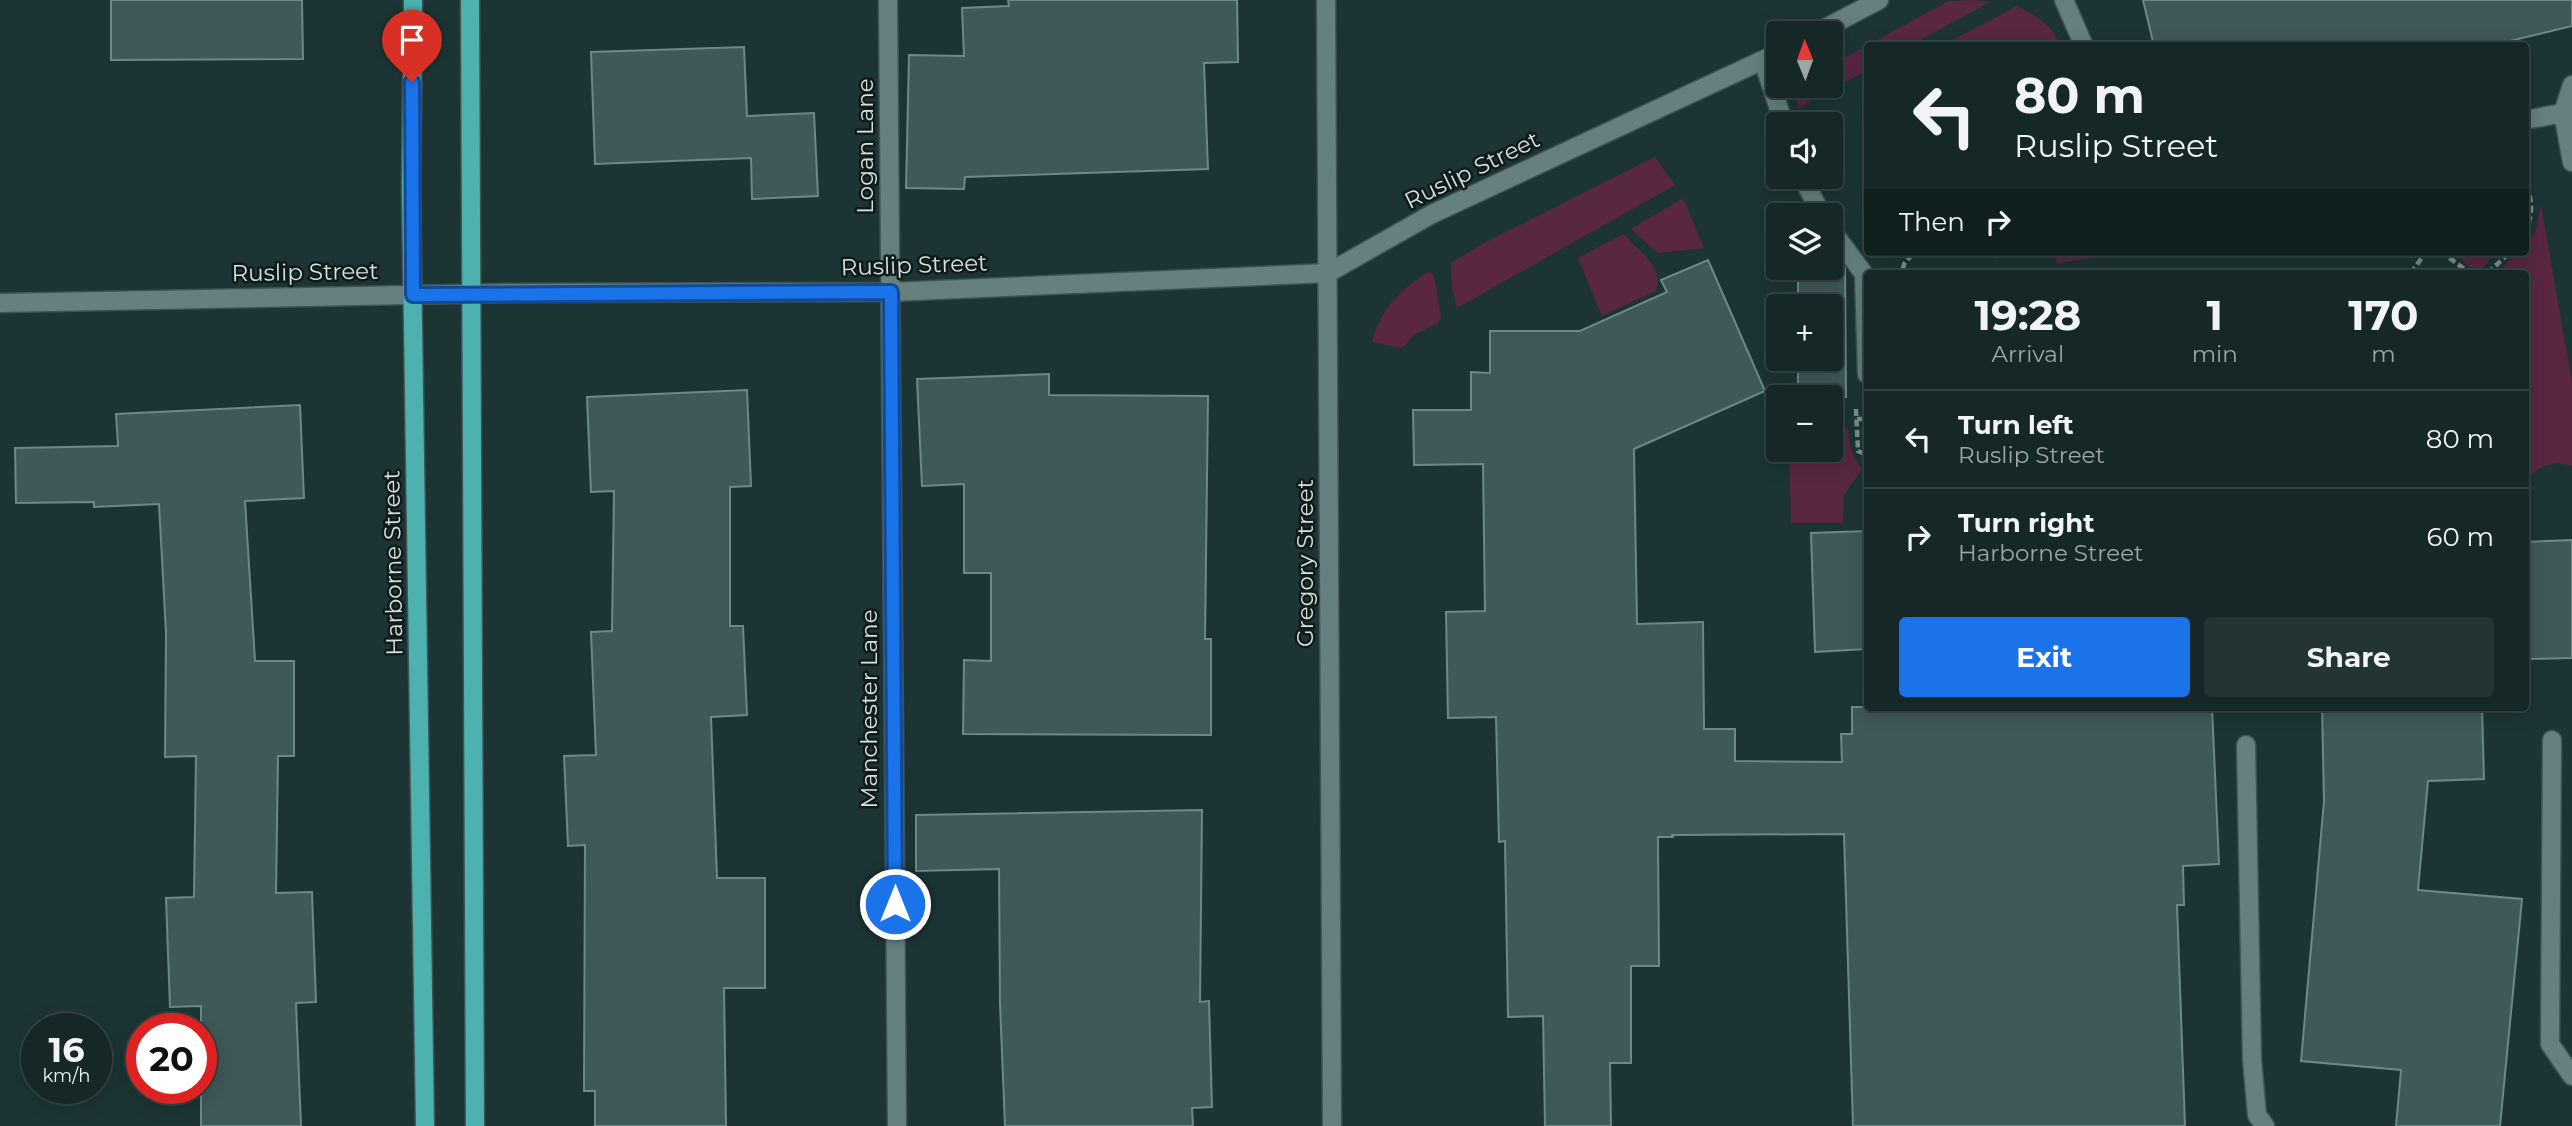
<!DOCTYPE html>
<meta charset="utf-8">
<style>
:root{--surface:#152827;--page:#223433;--text:#f1f3f6;--muted:#9da6a7;--line:#344444;--accent:#1a73e8}
body{margin:0;font-family:Montserrat,sans-serif;background:var(--page);color:var(--text);height:100vh;display:flex;flex-direction:column;font-size:26px;white-space:nowrap}
*{box-sizing:border-box;margin:0}
p{font-size:23px;color:var(--muted)}
.icon{flex:none;width:38px;height:38px;fill:none;stroke:currentColor;stroke-width:2;stroke-linecap:round;stroke-linejoin:round}
.map{position:relative;flex:1;overflow:hidden}
.drawer{position:absolute;left:1864px;top:270px;width:665px;height:441px;display:flex;flex-direction:column;background:var(--surface);border-radius:7px;box-shadow:0 4px 18px #0003,0 0 0 2px var(--line)}
.drawer>*{flex:none}
.guide{position:absolute;left:1864px;top:42px;width:665px;height:214px;border-radius:7px;box-shadow:0 4px 18px #0003,0 0 0 2px var(--line);background:#152827;color:var(--text);overflow:hidden}
.needle{width:46px;rotate:359deg}
.controls{position:absolute;left:1766px;top:21px;display:grid;gap:14px}
.controls a{display:grid;place-items:center;width:77px;height:77px;border-radius:7px;background:var(--surface);box-shadow:0 4px 18px #0003,0 0 0 2px var(--line);font-size:35px}
.speed{position:absolute;left:21px;top:1013px;display:flex;gap:14px;font-size:35px;font-weight:700;text-align:center}
.speed>*{display:grid;place-content:center;width:91px;height:91px;border-radius:50%;background:var(--surface);box-shadow:0 4px 18px #0003,0 0 0 2px var(--line);line-height:1}
.speed small{font-size:18px;font-weight:400}
.speed .limit{border:10px solid #d22;background:#fff;color:#111}
.pin{position:absolute;display:grid;place-items:center;width:60px;height:60px;color:#fff;margin:-72px -30px;border-radius:50% 50% 50% 0;rotate:-45deg;box-shadow:0 0 7px #0007}
.pin .icon{rotate:45deg}
.me{position:absolute;width:77px;margin:-38px;rotate:0deg;stroke-linejoin:round;filter:drop-shadow(0 0 5px #0008)}
.turn{display:flex;align-items:center;gap:24px;height:147px;padding:0 35px;font-size:32px}
.turn .icon{width:91px;height:91px;stroke-width:2.5}
.turn b{display:block;font-size:49px;line-height:60px}
.then{display:flex;align-items:center;height:66px;padding:0 35px;background:#0003;gap:14px;font-size:26px}
.eta{display:flex;justify-content:space-evenly;align-items:center;height:119px;text-align:center}
.eta b{font-size:42px;font-weight:700;line-height:49px}
.cta{display:flex;gap:14px;margin-top:auto;padding:14px 35px}
.cta a{flex:1;height:80px;border-radius:7px;background:var(--accent);color:#fff;font-size:28px;font-weight:700;line-height:80px;text-align:center}
.cta a+a{background:var(--page);color:var(--text)}
ul{padding:0;list-style:none}
li{display:flex;align-items:center;gap:21px;height:98px;padding:0 35px;border-top:2px solid var(--line)}
li div{flex:1}
li b{display:block;font-size:26px}
li em{font-style:normal}
.map>svg:first-child{display:block}
.green{fill:#592741}
.building{fill:#3f5958;stroke:#6d8987;stroke-width:2}
.lines{fill:none;stroke-linecap:round;stroke-linejoin:round}
.service-casing{stroke:#3e5353;stroke-width:21}
.minor-casing{stroke:#3e5353;stroke-width:21}
.primary-casing{stroke:#3e5353;stroke-width:21}
.path{stroke:#7b8e8d;stroke-width:4.5;stroke-dasharray:7 3.5;stroke-linecap:butt}
.service{stroke:#65807e;stroke-width:18}
.minor{stroke:#65807e;stroke-width:18}
.primary{stroke:#4db2af;stroke-width:18}
.route-casing{stroke:#114b97;stroke-width:18}
.route{stroke:#1a73e8;stroke-width:12}
.labels{text-anchor:middle;dominant-baseline:central;stroke-width:5;stroke-linejoin:round;paint-order:stroke}
.street-label{font-size:23px;fill:#d2e0df;stroke:#101a1a}
</style>
<div class="map">
<svg width="2572" height="1126" viewBox="0 0 2572 1126">
<rect width="100%" height="100%" fill="#1c3534"/>
<path class="green" d="M 1975,0 L 1990,2 L 1911,45 L 1867,46 L 1867,70 L 1798,108 L 1793,86 L 1830,86 L 1831,65 L 1949,1 Z
M 2017,6 C 2036,15 2052,25 2061,45 L 1943,45 Z
M 1655,157 L 1675,185 L 1457,308 L 1452,288 L 1451,263 L 1484,243 Z
M 1683,198 L 1704,248 L 1658,253 L 1631,229 Z
M 2541,204 L 2572,384 L 2572,466 C 2554,459 2537,467 2525,481 L 2525,273 L 2496,273 L 2518,252 L 2525,252 L 2525,245 L 2535,233 Z
M 1623,234 C 1639,251 1664,266 1656,291 L 1602,316 L 1578,258 Z
M 2055,252 L 2116,252 L 2111,256 L 2057,263 Z
M 2451,252 L 2495,252 L 2479,273 Z
M 1429,272 L 1434,274 L 1441,318 L 1438,323 L 1412,336 L 1405,346 L 1400,348 L 1372,342 C 1380,310 1401,288 1429,272 Z
M 1848,427 C 1849,444 1852,456 1862,469 L 1844,495 L 1843,523 L 1791,523 L 1789,450 L 1830,450 L 1831,436 Z"/>
<path class="building" d="M 111,0 L 302,0 L 303,59 L 111,60 Z
M 1008,0 L 1237,0 L 1238,62 L 1204,63 L 1208,169 L 965,177 L 964,189 L 906,188 L 909,55 L 964,56 L 962,8 L 1009,6 Z
M 2143,0 L 2572,0 L 2572,26 L 2489,46 L 2154,46 Z
M 744,47 L 747,116 L 814,113 L 818,196 L 752,199 L 751,158 L 595,164 L 591,52 Z
M 1708,260 L 1765,391 L 1634,449 L 1637,624 L 1703,622 L 1704,729 L 1735,729 L 1735,761 L 1842,762 L 1841,734 L 1852,734 L 1852,707 L 2212,707 L 2219,864 L 2183,866 L 2184,905 L 2177,905 L 2185,1126 L 1853,1126 L 1844,834 L 1672,835 L 1673,837 L 1658,837 L 1659,966 L 1631,966 L 1631,1063 L 1610,1063 L 1611,1126 L 1545,1126 L 1543,1016 L 1508,1017 L 1505,841 L 1499,842 L 1496,717 L 1448,718 L 1446,612 L 1485,611 L 1483,464 L 1414,465 L 1413,410 L 1471,410 L 1471,372 L 1490,373 L 1490,331 L 1580,331 L 1667,292 L 1661,280 Z
M 1798,268 L 1845,268 L 1846,397 L 1798,397 L 1798,359 L 1830,359 L 1830,306 L 1798,306 Z
M 1049,374 L 1049,395 L 1208,396 L 1205,639 L 1211,639 L 1211,735 L 963,734 L 964,660 L 991,661 L 991,573 L 964,573 L 964,484 L 922,486 L 917,379 Z
M 747,390 L 751,486 L 730,487 L 730,626 L 743,626 L 747,715 L 711,717 L 717,878 L 765,878 L 765,988 L 724,988 L 726,1126 L 595,1126 L 595,1091 L 584,1091 L 585,845 L 568,846 L 564,756 L 596,755 L 591,632 L 612,631 L 614,491 L 591,492 L 587,397 Z
M 300,405 L 304,498 L 245,501 L 255,661 L 294,661 L 294,756 L 278,756 L 276,893 L 312,892 L 316,1002 L 296,1003 L 301,1126 L 201,1126 L 201,1006 L 170,1007 L 166,898 L 194,897 L 196,756 L 165,757 L 166,633 L 159,504 L 94,507 L 94,502 L 16,503 L 15,448 L 118,446 L 116,414 Z
M 1867,531 L 1867,649 L 1815,652 L 1811,533 Z
M 2572,540 L 2572,658 L 2525,659 L 2525,542 Z
M 2322,707 L 2482,707 L 2484,779 L 2428,781 L 2418,890 L 2522,899 L 2500,1126 L 2396,1126 L 2401,1070 L 2301,1061 L 2324,801 Z
M 1202,810 L 1200,1002 L 1209,1001 L 1212,1107 L 1192,1108 L 1193,1126 L 1005,1126 L 1000,1004 L 999,869 L 916,871 L 916,815 Z"/>
<g class="lines">
<g class="service-casing">
<path id="service" d="M 888,0 L 897,1126
M 1763,61 L 1784,124
M 1802,177 L 1822,215
M 1830,228 L 1864,274 L 1867,374
M 2552,740 L 2550,1044 L 2572,1076
M 2246,745 L 2252,1060 L 2257,1115 L 2265,1126"/>
</g>
<g class="minor-casing">
<path id="minor" d="M 1326,0 L 1332,1126
M 2064,0 L 2084,46
M 1816,33 L 1879,0
M 2572,85 L 2563,113 L 2572,162
M 2525,120 L 2563,113
M 0,303 L 511,293 L 891,292 L 1328,273 L 1432,214 L 1778,53"/>
</g>
<g class="primary-casing">
<path id="primary" d="M 413,0 L 411,192 L 425,1126
M 470,0 L 475,1126"/>
</g>
<path class="path" d="M 2525,186 C 2535,201 2531,218 2525,235
M 2441,252 L 2470,273
M 1994,258 L 1995,252
M 1903,269 L 1904,264 L 1914,252
M 2108,273 L 2125,273
M 2411,273 L 2426,252
M 2488,273 L 2510,252
M 1856,409 L 1858,451 L 1867,455
M 1857,419 L 1867,419"/>
<use href="#service" class="service"/>
<use href="#minor" class="minor"/>
<use href="#primary" class="primary"/>
</g>
<g class="lines">
<g class="route-casing">
<path id="route" d="M 412,82 L 413,295 L 891,292 L 895,904"/>
</g>
<use href="#route" class="route"/>
</g>
<g class="labels">
<g class="street-label">
<text transform="translate(865 146) rotate(-90)">Logan Lane</text>
<text transform="translate(1472 170) rotate(-26)">Ruslip Street</text>
<text transform="translate(914 265) rotate(-2)">Ruslip Street</text>
<text transform="translate(305 272) rotate(-1)">Ruslip Street</text>
<text transform="translate(393 563) rotate(-91)">Harborne Street</text>
<text transform="translate(1305 563) rotate(-90)">Gregory Street</text>
<text transform="translate(869 709) rotate(-90)">Manchester Lane</text>
</g>
</g>
</svg>
<div class="controls">
<a><svg class="needle" viewBox="-14 -14 28 28"><path d="M0-13l5 13h-10z" fill="#e53935"/><path d="M0 13l5-13h-10z" fill="#9da6a7"/></svg></a>
<a><svg class="icon" aria-label="sound" viewBox="0 0 24 24"><path d="M4 9h4l5-4v14l-5-4H4zM17 9q2 3 0 6"/></svg></a>
<a><svg class="icon" aria-label="layers" viewBox="0 0 24 24"><path d="M12 4l9 5-9 5-9-5zM3 14l9 5 9-5"/></svg></a>
<a>+</a>
<a>−</a>
</div>
<div class="speed"><div>16<small>km/h</small></div><div class="limit">20</div></div>
<div class="pin" style="left:412px;top:82px;background:#d93025"><svg class="icon" aria-label="arrive" viewBox="0 0 24 24"><path d="M6 21V4h12l-3 4 3 4H6"/></svg></div>
<svg class="me" style="left:895px;top:904px" viewBox="-20 -20 40 40"><circle r="17" fill="#1a73e8" stroke="#fff" stroke-width="3"/><path d="M0-11L8 9 0 5-8 9z" fill="#fff"/></svg>
<div class="guide">
<div class="turn"><svg class="icon" aria-label="left" viewBox="0 0 24 24"><path d="M17 20v-9H6M10 6l-5 5 5 5"/></svg><div><b>80 m</b>Ruslip Street</div></div>
<div class="then">Then<svg class="icon" aria-label="right" viewBox="0 0 24 24"><path d="M7 20v-9h11M14 6l5 5-5 5"/></svg></div>
</div>
<section class="drawer">
<div class="eta">
<div><b>19:28</b><p>Arrival</p></div>
<div><b>1</b><p>min</p></div>
<div><b>170</b><p>m</p></div>
</div>
<ul>
<li><svg class="icon" aria-label="left" viewBox="0 0 24 24"><path d="M17 20v-9H6M10 6l-5 5 5 5"/></svg><div><b>Turn left</b><p>Ruslip Street</p></div><em>80 m</em></li>
<li><svg class="icon" aria-label="right" viewBox="0 0 24 24"><path d="M7 20v-9h11M14 6l5 5-5 5"/></svg><div><b>Turn right</b><p>Harborne Street</p></div><em>60 m</em></li>
</ul>
<div class="cta"><a>Exit</a><a>Share</a></div>
</section>
</div>
